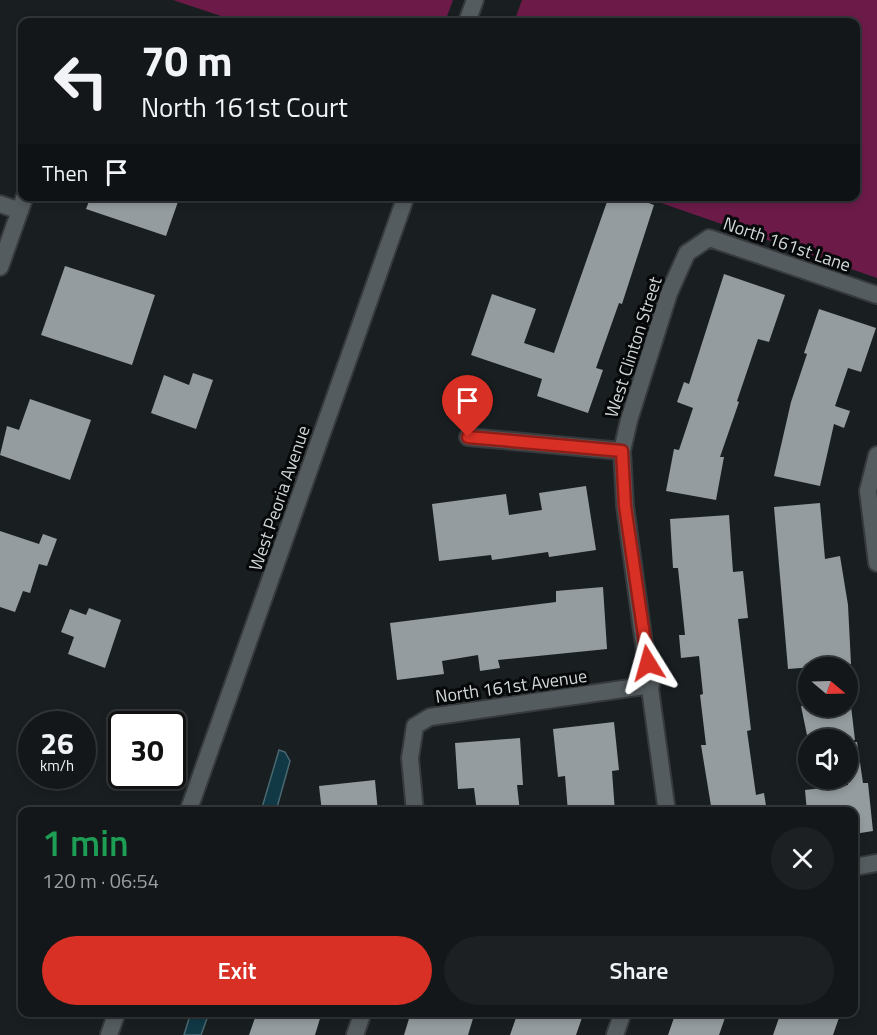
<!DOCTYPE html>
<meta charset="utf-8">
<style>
:root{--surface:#131719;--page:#1c2022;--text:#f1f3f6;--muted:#9d9fa2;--line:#323638;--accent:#d93025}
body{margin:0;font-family:"Titillium Web",sans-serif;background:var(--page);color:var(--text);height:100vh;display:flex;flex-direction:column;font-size:22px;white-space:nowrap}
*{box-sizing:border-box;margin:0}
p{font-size:20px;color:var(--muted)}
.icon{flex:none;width:33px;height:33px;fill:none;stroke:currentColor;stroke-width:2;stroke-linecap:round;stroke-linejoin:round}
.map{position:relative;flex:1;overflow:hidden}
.drawer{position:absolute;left:18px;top:807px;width:840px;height:210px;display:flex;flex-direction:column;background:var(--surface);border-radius:12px;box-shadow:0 3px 9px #0003,0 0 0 2px var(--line)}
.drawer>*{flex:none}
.guide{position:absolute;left:18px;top:18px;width:842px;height:183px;border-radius:12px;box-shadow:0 3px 9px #0003,0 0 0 2px var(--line);background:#131719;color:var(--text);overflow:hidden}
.needle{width:39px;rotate:109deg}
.fabs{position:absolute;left:798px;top:657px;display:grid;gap:12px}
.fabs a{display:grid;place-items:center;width:60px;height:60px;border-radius:50%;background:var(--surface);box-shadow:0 3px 9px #0003,0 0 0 2px var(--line);font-size:30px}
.speed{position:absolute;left:18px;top:711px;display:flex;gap:12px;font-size:30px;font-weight:700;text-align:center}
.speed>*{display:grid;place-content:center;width:78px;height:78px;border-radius:50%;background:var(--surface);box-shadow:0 3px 9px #0003,0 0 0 2px var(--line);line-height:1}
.speed small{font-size:15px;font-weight:400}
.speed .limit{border:3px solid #111;border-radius:9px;background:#fff;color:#111}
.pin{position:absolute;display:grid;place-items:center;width:51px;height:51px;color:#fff;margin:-62px -26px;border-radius:50% 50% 50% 0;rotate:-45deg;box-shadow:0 0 6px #0007}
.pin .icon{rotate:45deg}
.me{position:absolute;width:66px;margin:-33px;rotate:352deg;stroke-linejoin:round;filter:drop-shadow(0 0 4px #0008)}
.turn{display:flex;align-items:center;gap:21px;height:126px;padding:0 24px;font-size:27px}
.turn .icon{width:78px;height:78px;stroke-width:2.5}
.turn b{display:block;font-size:42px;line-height:51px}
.then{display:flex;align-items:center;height:57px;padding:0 24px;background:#0003;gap:12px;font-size:22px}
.round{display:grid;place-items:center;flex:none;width:63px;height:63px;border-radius:32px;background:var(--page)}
.overview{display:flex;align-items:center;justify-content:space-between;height:102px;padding:0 24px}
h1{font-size:36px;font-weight:600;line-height:45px;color:#1e9e55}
.action{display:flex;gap:12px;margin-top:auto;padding:12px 24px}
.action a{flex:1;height:69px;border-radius:36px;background:var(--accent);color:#fff;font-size:24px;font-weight:600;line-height:69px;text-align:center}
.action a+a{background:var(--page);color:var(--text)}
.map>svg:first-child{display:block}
.green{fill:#6c1b49}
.water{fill:#103845;stroke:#4a6871;stroke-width:1.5}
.building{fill:#949c9f}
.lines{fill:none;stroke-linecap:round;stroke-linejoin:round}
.minor-casing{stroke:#363a3c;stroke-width:20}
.secondary-casing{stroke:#363a3c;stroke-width:20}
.minor{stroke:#555c5f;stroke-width:16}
.secondary{stroke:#555c5f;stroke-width:16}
.route-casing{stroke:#8d1f18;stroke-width:15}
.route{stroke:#d93025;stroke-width:10}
.labels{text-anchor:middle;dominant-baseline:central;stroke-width:6;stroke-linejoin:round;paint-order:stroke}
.street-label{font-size:18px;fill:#d2d7d8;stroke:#060809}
</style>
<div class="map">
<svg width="877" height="1035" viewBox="0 0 877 1035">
<rect width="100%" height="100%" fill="#191f21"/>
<path class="green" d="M 173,0 L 453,0 L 445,22 L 239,22 Z
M 522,0 L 877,0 L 877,278 L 644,197 L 855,196 L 855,22 L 514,22 Z"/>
<path class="water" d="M 279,750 L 285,752 L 290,761 L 276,811 L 261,811 Z
M 191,1012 L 209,1013 L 201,1035 L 184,1035 Z"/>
<path class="building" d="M 91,196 L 180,196 L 166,236 L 86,209 Z
M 609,196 L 630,196 L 654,205 L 622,304 L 619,303 L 596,368 L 603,370 L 588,413 L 537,396 L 542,379 L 471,355 L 492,294 L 536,309 L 524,343 L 554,353 Z
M 65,266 L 155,295 L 132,365 L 41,335 Z
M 724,274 L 785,295 L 769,342 L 758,339 L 737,401 L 739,402 L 720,457 L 724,457 L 716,500 L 666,491 L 674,449 L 679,450 L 693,408 L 677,402 L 684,382 L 689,384 Z
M 819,309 L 876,328 L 861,372 L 848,368 L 835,406 L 850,411 L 844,428 L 834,424 L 820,486 L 774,476 L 791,402 L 807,354 L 804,353 Z
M 193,373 L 213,380 L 196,429 L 151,413 L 164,375 L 189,385 Z
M 30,399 L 91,420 L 70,480 L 0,455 L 7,426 L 19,430 Z
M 586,486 L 596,550 L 549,557 L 548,552 L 492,560 L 491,555 L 439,561 L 432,504 L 506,494 L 509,515 L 542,510 L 539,493 Z
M 820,503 L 825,559 L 840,556 L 848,605 L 851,664 L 788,669 L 774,507 Z
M 729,515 L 733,572 L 743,571 L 748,618 L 738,619 L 751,730 L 747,731 L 756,795 L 764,793 L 767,812 L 712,812 L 701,745 L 706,745 L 700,695 L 703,694 L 699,656 L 681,658 L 679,635 L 685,635 L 678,568 L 673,568 L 670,519 Z
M 0,531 L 39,544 L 43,534 L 57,539 L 47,566 L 39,564 L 30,593 L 23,591 L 15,612 L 0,607 Z
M 603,587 L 607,649 L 498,660 L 500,668 L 480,671 L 478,655 L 442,661 L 444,674 L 397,680 L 390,623 L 556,602 L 556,591 Z
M 89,608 L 121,620 L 105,668 L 68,654 L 74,637 L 61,632 L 70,609 L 86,615 Z
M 801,706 L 851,706 L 855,740 L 808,740 Z
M 614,722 L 619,770 L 612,771 L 615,812 L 568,812 L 565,776 L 558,777 L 553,729 Z
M 520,738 L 523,785 L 517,785 L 520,812 L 477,812 L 474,788 L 458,789 L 455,743 Z
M 848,742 L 857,742 L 863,783 L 868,783 L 873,831 L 854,834 L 854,812 L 807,812 L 805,790 L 848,785 Z
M 375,780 L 378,812 L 322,812 L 319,786 Z
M 257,1012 L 322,1012 L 315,1035 L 249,1035 Z
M 411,1012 L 475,1012 L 468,1035 L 404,1035 Z
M 518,1012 L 584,1012 L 576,1035 L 510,1035 Z
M 676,1012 L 727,1012 L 719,1035 L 668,1035 Z
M 781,1012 L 841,1012 L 833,1035 L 773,1035 Z"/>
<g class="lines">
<g class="minor-casing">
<path id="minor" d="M 0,204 L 20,211
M 0,267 L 25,196
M 468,437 L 622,451
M 877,455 L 868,491 L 877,563
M 415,812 L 410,758 L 415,726 L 430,717 L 651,685
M 667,812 L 625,506 L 622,451 L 629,420 L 669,293 L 687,253 L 709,238 L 877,295
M 854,867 L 877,863
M 355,1035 L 363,1012
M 615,1035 L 623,1012"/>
</g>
<g class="secondary-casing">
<path id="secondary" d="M 467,22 L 475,0
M 188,812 L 406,196
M 109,1035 L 117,1012"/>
</g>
<use href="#minor" class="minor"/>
<use href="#secondary" class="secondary"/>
</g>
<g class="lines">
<g class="route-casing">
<path id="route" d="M 468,437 L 622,451 L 625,506 L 648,663"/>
</g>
<use href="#route" class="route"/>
</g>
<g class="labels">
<g class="street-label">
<text transform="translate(787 244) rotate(19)">North 161st Lane</text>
<text transform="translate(633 347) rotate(-72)">West Clinton Street</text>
<text transform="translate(279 498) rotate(-71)">West Peoria Avenue</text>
<text transform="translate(511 686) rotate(-8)">North 161st Avenue</text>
</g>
</g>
</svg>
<div class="fabs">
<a><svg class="needle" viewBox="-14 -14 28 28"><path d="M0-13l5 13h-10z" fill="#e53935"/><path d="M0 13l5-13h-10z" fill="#9d9fa2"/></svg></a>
<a><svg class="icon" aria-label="sound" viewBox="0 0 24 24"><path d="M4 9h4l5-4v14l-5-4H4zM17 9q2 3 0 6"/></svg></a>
</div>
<div class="speed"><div>26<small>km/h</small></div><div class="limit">30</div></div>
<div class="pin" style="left:468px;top:437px;background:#d93025"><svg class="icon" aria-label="arrive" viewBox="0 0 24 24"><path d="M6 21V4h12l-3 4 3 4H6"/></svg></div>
<svg class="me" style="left:648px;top:663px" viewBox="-20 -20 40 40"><path d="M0-17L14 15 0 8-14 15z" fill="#d93025" stroke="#fff" stroke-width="4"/></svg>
<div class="guide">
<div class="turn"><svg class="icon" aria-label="left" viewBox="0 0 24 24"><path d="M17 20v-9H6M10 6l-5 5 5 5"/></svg><div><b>70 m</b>North 161st Court</div></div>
<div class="then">Then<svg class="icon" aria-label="arrive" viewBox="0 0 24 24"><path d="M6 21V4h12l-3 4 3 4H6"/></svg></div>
</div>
<section class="drawer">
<div class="overview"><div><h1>1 min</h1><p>120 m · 06:54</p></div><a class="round"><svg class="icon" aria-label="close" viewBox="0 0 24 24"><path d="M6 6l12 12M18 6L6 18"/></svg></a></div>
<div class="action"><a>Exit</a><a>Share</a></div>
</section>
</div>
